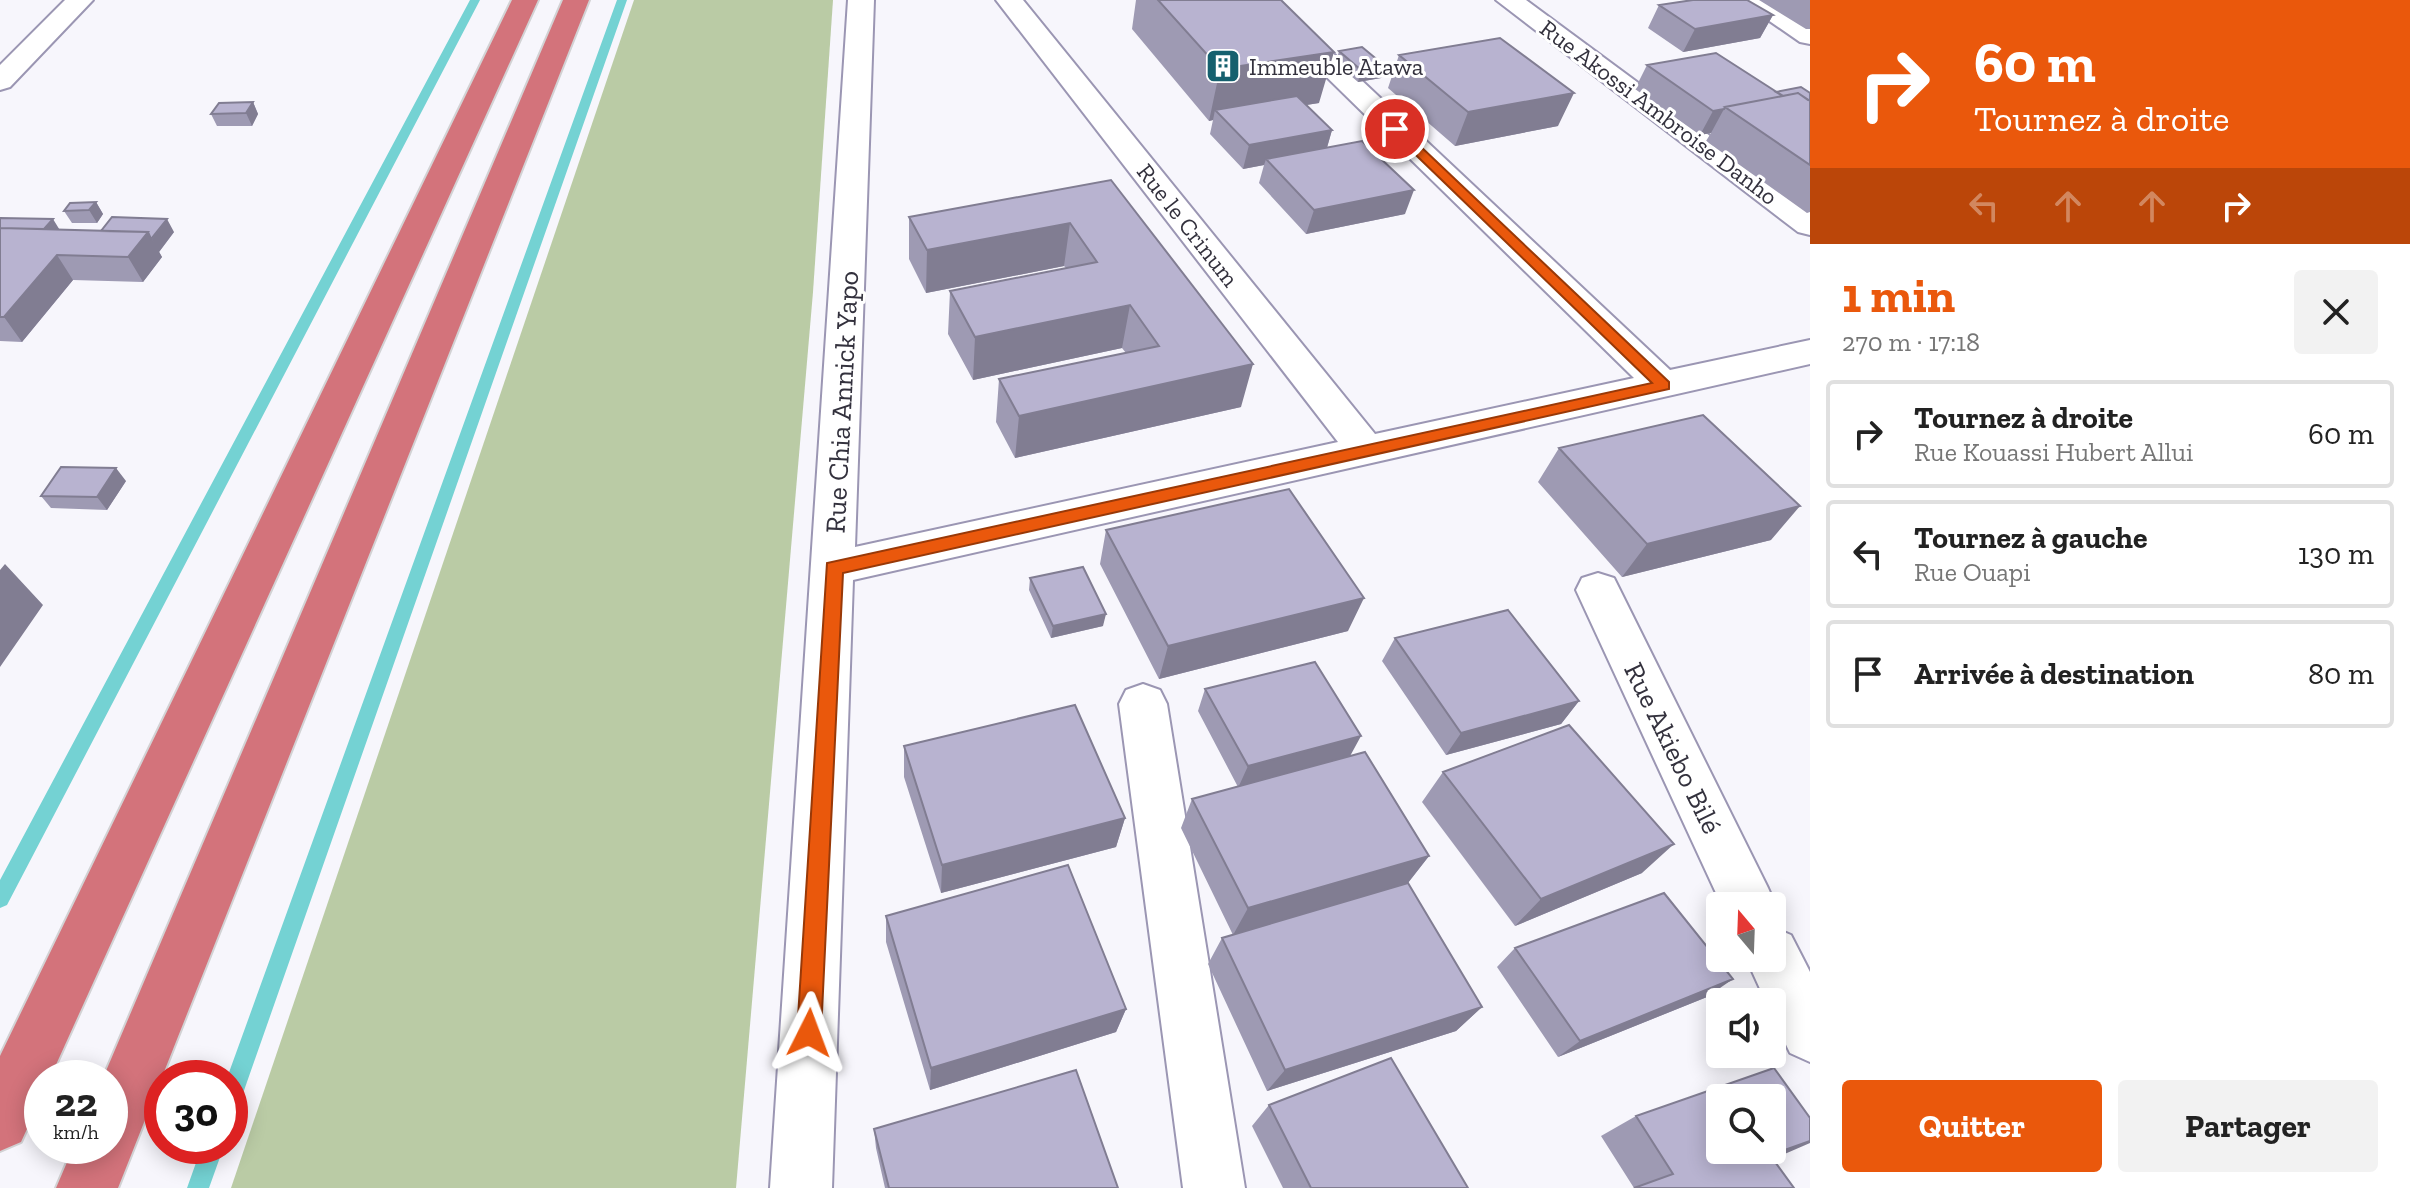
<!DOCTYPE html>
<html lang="fr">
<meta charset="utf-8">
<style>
:root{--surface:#fff;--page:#f2f2f2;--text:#222;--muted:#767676;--line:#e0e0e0;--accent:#ea580c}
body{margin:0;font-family:"Zilla Slab",serif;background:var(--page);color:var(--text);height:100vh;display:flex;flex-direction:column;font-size:30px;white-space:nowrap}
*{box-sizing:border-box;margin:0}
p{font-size:26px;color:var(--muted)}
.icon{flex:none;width:44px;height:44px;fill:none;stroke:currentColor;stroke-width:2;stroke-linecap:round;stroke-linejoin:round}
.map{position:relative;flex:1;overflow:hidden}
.drawer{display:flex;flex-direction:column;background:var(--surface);width:600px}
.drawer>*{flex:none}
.top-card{background:#ea580c;color:#fff;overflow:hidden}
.needle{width:52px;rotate:341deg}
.tools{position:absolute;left:1706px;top:892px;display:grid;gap:16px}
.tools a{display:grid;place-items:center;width:80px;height:80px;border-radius:8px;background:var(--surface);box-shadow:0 4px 20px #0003;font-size:40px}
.speed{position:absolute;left:24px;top:1060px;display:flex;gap:16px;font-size:40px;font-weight:700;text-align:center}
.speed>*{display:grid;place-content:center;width:104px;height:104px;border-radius:50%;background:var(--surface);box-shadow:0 4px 20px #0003;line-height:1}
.speed small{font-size:20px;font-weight:400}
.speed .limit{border:12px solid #d22;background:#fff;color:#111}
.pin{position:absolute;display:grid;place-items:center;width:68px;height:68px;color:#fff;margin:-34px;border:4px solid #fff;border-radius:50%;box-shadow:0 2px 8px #0007}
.me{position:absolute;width:88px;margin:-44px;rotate:3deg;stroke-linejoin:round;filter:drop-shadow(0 0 6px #0008)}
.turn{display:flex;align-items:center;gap:28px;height:168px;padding:0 32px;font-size:36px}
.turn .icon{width:104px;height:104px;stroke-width:2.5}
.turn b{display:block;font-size:56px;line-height:68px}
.lanes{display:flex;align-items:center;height:76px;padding:0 32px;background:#0003;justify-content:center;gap:40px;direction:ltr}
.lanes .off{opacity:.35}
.round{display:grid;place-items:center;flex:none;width:84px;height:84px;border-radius:8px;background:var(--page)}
.summary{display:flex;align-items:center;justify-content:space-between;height:136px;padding:0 32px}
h1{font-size:48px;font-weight:700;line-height:60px;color:var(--accent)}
.primary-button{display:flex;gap:16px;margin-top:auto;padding:16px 32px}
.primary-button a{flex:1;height:92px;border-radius:8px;background:var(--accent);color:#fff;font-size:32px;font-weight:700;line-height:92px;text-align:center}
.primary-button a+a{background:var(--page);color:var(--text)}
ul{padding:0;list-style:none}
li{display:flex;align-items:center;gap:24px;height:108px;margin:0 16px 12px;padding:0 16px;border:4px solid var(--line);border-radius:8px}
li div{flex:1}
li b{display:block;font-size:30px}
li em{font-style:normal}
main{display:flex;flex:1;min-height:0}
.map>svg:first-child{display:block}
.green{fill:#bacba5}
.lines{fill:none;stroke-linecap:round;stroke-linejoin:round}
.stream{fill:#74d2d3;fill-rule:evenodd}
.minor-casing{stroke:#9b96b3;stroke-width:4}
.highway-casing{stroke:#d2d2d4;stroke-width:4}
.minor{fill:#fff;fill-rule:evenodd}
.highway{fill:#d3737b;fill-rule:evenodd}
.wall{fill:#9e9ab3}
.shaded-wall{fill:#817d92}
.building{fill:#b8b3d0;stroke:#817d92;stroke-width:2;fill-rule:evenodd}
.route{fill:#ea580c;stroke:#983908;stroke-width:2}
.labels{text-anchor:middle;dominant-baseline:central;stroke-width:6;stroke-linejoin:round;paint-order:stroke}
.far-poi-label{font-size:24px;fill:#33313d;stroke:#fff;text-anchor:start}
.far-street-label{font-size:24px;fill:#33313d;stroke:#fff}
.street-label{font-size:28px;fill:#33313d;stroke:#fff}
</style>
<main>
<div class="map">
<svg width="1810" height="1188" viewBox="0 0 1810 1188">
<rect width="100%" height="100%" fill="#f7f6fc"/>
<path class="green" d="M 634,0 L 833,0 L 813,292 L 736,1188 L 231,1188 Z"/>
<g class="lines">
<path class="stream" d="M 470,0 L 480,0 L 7,905 L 0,908 L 0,880 Z
M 617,0 L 627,0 L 241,1099 L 238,1107 L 230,1110 L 230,1078 L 227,1078 Z
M 202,1146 L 224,1146 L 209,1188 L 187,1188 Z"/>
<g class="minor-casing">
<path id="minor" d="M 65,0 L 93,0 L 10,87 L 0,90 L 0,65 Z
M 848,0 L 874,0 L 855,547 L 1338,442 L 996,0 L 1023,0 L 1375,434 L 1634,378 L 1248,0 L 1276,0 L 1670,370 L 1810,340 L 1810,364 L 853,580 L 832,1188 L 770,1188 Z
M 1496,0 L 1526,0 L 1810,210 L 1810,235 L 1798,232 Z
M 1739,0 L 1770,0 L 1810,24 L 1810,44 L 1800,42 Z
M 1598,573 L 1614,578 L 1620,590 L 1768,888 L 1776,906 L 1772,915 L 1772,906 L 1722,906 L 1576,590 L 1582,578 Z
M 1143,684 L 1160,690 L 1167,704 L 1245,1188 L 1183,1188 L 1119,704 L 1126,690 Z
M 1772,927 L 1791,935 L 1810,972 L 1810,1062 L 1790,1053 L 1772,1015 L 1772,1002 L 1766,1002 L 1746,958 L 1772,958 Z"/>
</g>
<g class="highway-casing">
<path id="highway" d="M 512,0 L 538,0 L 50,1078 L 42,1078 L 42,1096 L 21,1142 L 0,1151 L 0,1056 Z
M 563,0 L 589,0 L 118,1188 L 56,1188 L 74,1146 L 110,1146 L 110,1078 L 103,1078 Z"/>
</g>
<use href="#minor" class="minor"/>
<use href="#highway" class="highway"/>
</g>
<path class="wall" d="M 1136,0 L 1281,0 L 1319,103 L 1306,105 L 1332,130 L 1327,148 L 1405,214 L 1306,234 L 1259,183 L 1264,165 L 1243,169 L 1210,134 L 1213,120 L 1209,121 L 1132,29 Z
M 1759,0 L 1810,0 L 1810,29 L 1806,29 Z
M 1659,5 L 1773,15 L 1760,38 L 1683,52 L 1648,28 Z
M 1339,51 L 1385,66 L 1381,78 L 1358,82 L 1336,63 Z
M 1399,55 L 1558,126 L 1455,146 L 1388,88 Z
M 1647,65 L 1776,92 L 1810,93 L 1810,212 L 1807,213 L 1706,141 L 1711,133 L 1700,135 L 1635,89 Z
M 253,102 L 258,114 L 252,126 L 217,126 L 211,114 Z
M 1111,180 L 1241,407 L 1015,458 L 996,422 L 999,379 L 1126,353 L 1122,348 L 973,380 L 948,334 L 950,291 L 1066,268 L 1064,266 L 926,293 L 909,259 L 909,217 Z
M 96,202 L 103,214 L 97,223 L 72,223 L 64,211 Z
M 0,218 L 60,230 L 174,232 L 159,252 L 162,257 L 143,282 L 73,280 L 22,342 L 0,341 Z
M 1559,448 L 1771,540 L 1622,577 L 1538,482 Z
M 126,481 L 107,510 L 51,508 L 41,496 Z
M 1106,530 L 1348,631 L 1159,679 L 1100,564 Z
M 1030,578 L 1103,626 L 1051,638 L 1029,590 Z
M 1395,638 L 1579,701 L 1561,724 L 1446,755 L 1382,661 Z
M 1205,689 L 1350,756 L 1429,856 L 1408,883 L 1482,1007 L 1456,1031 L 1267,1091 L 1208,964 L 1222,938 L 1233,935 L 1181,828 L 1192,799 L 1238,787 L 1198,711 Z
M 904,746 L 1125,818 L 1116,847 L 941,893 L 904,777 Z
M 1443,772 L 1642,873 L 1515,926 L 1422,802 Z
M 886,916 L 1126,1009 L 1116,1032 L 930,1090 L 886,942 Z
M 1515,948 L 1707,997 L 1558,1057 L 1497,967 Z
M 1269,1105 L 1468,1188 L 1283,1188 L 1252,1126 Z
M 1636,1116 L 1780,1156 L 1634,1188 L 1601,1136 Z
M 874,1129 L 1118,1188 L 885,1188 L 876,1148 Z"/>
<path class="shaded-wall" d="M 1773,15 L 1760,38 L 1683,52 L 1695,29 Z
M 1334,52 L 1319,103 L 1223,118 L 1215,110 L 1213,120 L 1209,121 L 1220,69 Z
M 1385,66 L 1381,78 L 1358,82 L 1361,70 Z
M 1574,93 L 1558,126 L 1455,146 L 1468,112 Z
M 253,102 L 258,114 L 252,126 L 246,113 Z
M 1724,109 L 1711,133 L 1700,135 L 1713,111 Z
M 1332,130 L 1325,154 L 1266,159 L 1264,165 L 1243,169 L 1249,145 Z
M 1414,190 L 1405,214 L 1306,234 L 1314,210 Z
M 96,202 L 103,214 L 97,223 L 89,210 Z
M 53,219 L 61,232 L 41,233 Z
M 167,219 L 174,232 L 159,252 L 152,239 Z
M 1070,223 L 1064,266 L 926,293 L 927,250 Z
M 148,232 L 162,257 L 143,282 L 128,257 Z
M 57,255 L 73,280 L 22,342 L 4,317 Z
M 1130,305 L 1122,348 L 973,380 L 975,337 Z
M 1253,364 L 1241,407 L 1015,458 L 1019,416 Z
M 116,468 L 126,481 L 107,510 L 97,497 Z
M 1800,506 L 1771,540 L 1622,577 L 1647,544 Z
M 5,564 L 43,605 L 0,667 L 0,570 Z
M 1364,598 L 1348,631 L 1159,679 L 1168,646 Z
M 1106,614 L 1103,626 L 1051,638 L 1053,626 Z
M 1579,701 L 1561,724 L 1446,755 L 1461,733 Z
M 1361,736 L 1349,758 L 1238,788 L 1248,766 Z
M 1125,818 L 1116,847 L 941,893 L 942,865 Z
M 1674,844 L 1642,873 L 1515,926 L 1541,899 Z
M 1429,856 L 1407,884 L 1233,935 L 1248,908 Z
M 1733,979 L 1707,997 L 1558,1057 L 1580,1041 Z
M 1482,1007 L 1456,1031 L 1267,1091 L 1285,1070 Z
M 1126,1009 L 1116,1032 L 930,1090 L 931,1068 Z
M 1810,1141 L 1810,1143 L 1780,1156 L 1729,1174 L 1770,1155 Z"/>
<path class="building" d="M 1158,0 L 1281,0 L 1334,52 L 1220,69 Z
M 1693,0 L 1747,0 L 1773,15 L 1695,29 L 1659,5 Z
M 1500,38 L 1574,93 L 1468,112 L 1399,55 Z
M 1362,47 L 1385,66 L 1361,70 L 1339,51 Z
M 1716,53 L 1783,96 L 1725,107 L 1724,109 L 1713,111 L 1647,65 Z
M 1801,87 L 1810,93 L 1810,100 L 1808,100 L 1798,93 L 1783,96 L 1776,92 Z
M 1798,93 L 1810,101 L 1810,165 L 1725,107 Z
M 1297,96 L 1332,130 L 1249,145 L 1215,110 Z
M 253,102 L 246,113 L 211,114 L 219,103 Z
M 1362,141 L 1414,190 L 1314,210 L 1266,159 Z
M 1111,180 L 1253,364 L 1019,416 L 999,379 L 1159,346 L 1130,305 L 975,337 L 950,291 L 1097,262 L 1070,223 L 927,250 L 909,217 Z
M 96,202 L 89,210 L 64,211 L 70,203 Z
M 112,217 L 167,219 L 151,239 L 148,232 L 101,231 Z
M 0,218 L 53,219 L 44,229 L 0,228 Z
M 0,228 L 148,232 L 128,257 L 57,255 L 4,317 L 0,317 Z
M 1703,415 L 1800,506 L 1647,544 L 1559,448 Z
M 61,467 L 116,468 L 97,497 L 41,496 Z
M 1289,489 L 1364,598 L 1168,646 L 1106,530 Z
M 1083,567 L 1106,614 L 1053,626 L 1030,578 Z
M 1508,610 L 1579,701 L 1461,733 L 1395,638 Z
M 1315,662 L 1361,736 L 1248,766 L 1205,689 Z
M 1075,705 L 1125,818 L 942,865 L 904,746 Z
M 1569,725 L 1674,844 L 1541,899 L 1443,772 Z
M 1365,752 L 1429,856 L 1248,908 L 1192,799 Z
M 1068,865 L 1126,1009 L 931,1068 L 886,916 Z
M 1408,883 L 1482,1007 L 1285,1070 L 1222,938 Z
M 1664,893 L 1733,979 L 1580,1041 L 1515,948 Z
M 1391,1058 L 1468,1188 L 1311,1188 L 1269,1105 Z
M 1774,1068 L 1810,1118 L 1810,1141 L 1770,1155 L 1794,1188 L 1634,1188 L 1673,1174 L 1636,1116 ZM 1720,1098 L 1772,1098 L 1772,1150 L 1720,1150 Z
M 1076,1070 L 1118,1188 L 889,1188 L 874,1129 Z"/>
<path class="route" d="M 1391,126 L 1399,126 L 1669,382 L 1669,389 L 843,573 L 821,1033 L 817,1041 L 809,1045 L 800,1041 L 797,1033 L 827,563 L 1652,383 L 1391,131 Z"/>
<defs>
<g id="building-square" transform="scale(1.8)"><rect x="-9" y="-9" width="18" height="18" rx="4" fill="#15606e" stroke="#fff"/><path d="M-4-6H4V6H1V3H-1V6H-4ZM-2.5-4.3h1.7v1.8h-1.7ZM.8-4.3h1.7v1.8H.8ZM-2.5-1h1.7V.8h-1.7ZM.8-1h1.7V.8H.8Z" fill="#fff"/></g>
</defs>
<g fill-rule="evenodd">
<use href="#building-square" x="1223" y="66"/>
</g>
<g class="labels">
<g class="far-poi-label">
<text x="1249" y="66">Immeuble Atawa</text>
</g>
<g class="far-street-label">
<text transform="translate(1659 112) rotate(37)">Rue Akossi Ambroise Danho</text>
<text transform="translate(1188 225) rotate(52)">Rue le Crinum</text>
</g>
<g class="street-label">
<text transform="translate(842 402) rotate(-87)">Rue Chia Annick Yapo</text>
<text transform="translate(1673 748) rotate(64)">Rue Akiebo Bilé</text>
</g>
</g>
</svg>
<div class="tools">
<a><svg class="needle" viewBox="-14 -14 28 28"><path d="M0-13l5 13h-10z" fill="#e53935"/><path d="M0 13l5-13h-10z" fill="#767676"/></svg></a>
<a><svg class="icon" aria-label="sound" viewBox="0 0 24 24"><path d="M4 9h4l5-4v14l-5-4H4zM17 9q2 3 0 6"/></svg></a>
<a><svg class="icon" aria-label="search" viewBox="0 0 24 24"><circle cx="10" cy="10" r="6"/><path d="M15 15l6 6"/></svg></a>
</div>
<div class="speed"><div>22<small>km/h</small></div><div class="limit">30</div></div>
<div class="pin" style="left:1395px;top:129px;background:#d93025"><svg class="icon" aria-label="arrive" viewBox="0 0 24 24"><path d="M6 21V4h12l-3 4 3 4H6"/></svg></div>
<svg class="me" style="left:809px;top:1033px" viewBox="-20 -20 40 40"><path d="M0-17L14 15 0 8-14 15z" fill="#ea580c" stroke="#fff" stroke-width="4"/></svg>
</div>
<section class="drawer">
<div class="top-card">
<div class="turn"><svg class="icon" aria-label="right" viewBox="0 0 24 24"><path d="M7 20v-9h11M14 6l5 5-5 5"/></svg><div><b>60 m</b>Tournez à droite</div></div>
<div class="lanes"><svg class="icon off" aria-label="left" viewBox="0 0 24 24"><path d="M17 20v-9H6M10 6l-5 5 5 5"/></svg><svg class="icon off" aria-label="ahead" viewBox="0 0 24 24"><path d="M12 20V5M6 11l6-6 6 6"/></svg><svg class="icon off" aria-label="ahead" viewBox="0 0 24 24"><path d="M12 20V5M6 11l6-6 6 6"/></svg><svg class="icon" aria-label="right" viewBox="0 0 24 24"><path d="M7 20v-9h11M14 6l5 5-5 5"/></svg></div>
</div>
<div class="summary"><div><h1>1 min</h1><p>270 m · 17:18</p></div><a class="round"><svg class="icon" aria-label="close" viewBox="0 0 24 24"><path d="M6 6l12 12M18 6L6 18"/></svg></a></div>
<ul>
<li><svg class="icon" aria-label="right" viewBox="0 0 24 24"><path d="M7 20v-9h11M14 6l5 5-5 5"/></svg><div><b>Tournez à droite</b><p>Rue Kouassi Hubert Allui</p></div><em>60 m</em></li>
<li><svg class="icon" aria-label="left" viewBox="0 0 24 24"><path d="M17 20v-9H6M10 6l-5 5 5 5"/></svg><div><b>Tournez à gauche</b><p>Rue Ouapi</p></div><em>130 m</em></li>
<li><svg class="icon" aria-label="arrive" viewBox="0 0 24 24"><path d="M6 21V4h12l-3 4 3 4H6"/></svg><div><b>Arrivée à destination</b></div><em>80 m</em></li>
</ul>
<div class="primary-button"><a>Quitter</a><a>Partager</a></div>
</section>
</main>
